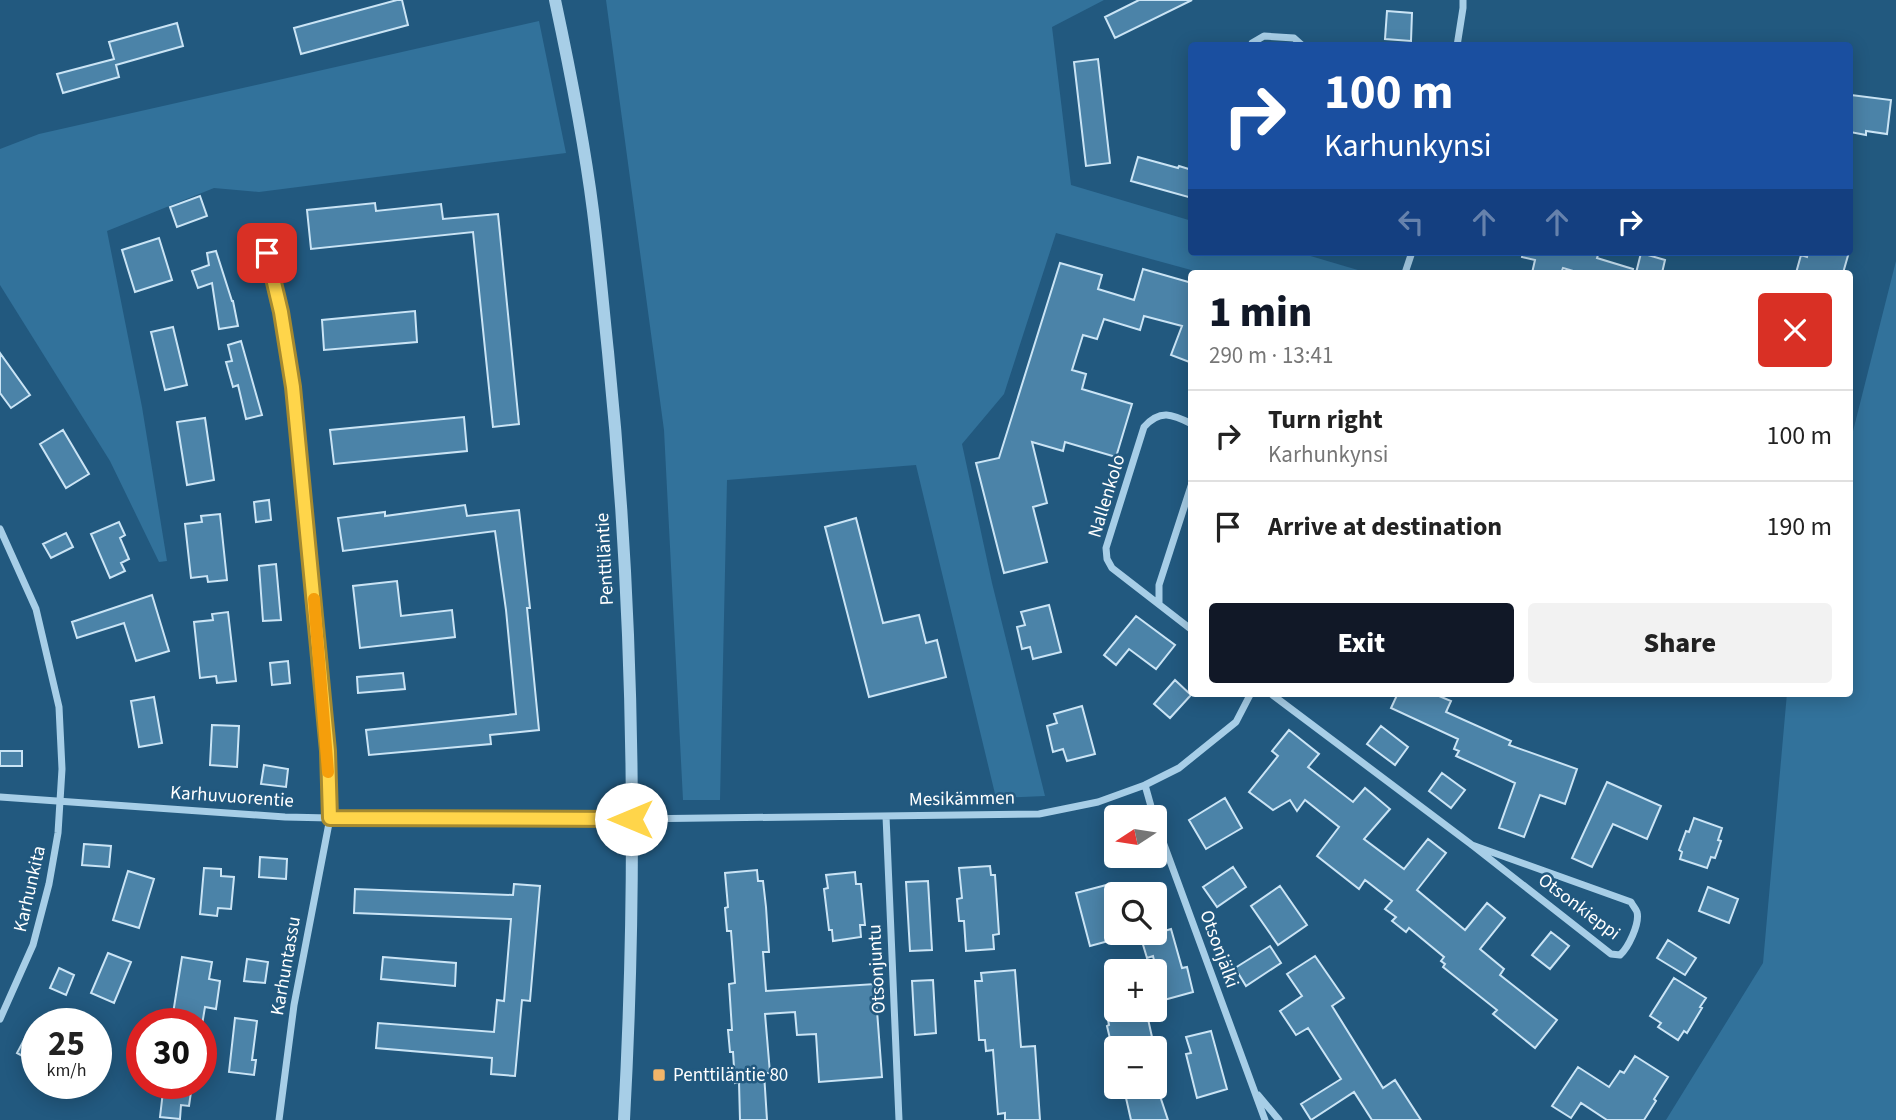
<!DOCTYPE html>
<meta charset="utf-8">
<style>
:root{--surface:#fff;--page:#f2f2f2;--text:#222;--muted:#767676;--line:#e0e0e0;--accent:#111827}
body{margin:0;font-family:"Source Sans 3",sans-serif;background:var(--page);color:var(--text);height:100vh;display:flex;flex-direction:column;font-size:26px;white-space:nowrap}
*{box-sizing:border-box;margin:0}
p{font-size:23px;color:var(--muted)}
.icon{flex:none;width:38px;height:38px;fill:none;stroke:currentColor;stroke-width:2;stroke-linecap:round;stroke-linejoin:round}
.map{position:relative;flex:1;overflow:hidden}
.side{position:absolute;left:1188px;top:270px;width:665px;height:427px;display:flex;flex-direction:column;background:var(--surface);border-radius:7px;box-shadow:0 4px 18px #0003}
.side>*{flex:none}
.top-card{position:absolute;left:1188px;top:42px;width:665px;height:214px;border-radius:7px;box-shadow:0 4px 18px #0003;background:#1a4fa0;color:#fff;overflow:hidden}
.needle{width:46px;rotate:258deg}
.controls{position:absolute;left:1104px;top:805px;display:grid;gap:14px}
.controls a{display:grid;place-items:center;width:63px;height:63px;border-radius:7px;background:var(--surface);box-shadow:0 4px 18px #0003;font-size:35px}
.speed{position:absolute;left:21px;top:1008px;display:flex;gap:14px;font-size:35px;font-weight:700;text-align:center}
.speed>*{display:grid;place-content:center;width:91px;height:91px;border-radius:50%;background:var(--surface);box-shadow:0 4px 18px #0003;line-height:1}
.speed small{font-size:18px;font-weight:400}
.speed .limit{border:10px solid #d22;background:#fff;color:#111}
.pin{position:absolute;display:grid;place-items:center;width:60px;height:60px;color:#fff;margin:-30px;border-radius:14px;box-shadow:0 4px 10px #0006}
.me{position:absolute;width:77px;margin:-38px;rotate:270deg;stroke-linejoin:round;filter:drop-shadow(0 0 5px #0008)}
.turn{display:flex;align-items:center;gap:24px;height:147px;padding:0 21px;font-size:32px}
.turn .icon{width:91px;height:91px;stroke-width:2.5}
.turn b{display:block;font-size:49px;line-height:60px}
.lanes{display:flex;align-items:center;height:66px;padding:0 21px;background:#0003;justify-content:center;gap:35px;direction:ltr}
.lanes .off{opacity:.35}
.round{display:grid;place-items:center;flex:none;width:74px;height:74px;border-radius:7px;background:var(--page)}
.head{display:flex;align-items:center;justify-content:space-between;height:119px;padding:0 21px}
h1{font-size:42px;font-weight:800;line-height:52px;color:var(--accent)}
.action{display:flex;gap:14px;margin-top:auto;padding:14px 21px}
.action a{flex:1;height:80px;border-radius:7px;background:var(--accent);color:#fff;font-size:28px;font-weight:800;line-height:80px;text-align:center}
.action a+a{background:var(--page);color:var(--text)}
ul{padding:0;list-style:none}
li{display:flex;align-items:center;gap:21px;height:91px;padding:0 21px;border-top:2px solid var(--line)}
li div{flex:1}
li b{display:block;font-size:26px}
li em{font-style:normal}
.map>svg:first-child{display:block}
.green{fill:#32729b}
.building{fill:#4b83a8;stroke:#cae4f5;stroke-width:2}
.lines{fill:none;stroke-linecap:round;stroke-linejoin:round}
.minor{stroke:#a7cee7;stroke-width:7}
.tertiary{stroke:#a7cee7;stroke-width:12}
.route-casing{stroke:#a68a30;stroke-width:18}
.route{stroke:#ffd54a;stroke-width:12}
.slow{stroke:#f59e0b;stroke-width:12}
.poi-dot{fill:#f3b569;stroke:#22597f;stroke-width:2.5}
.labels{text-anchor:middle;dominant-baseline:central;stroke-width:5;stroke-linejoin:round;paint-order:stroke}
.street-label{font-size:19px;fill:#fff;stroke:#22597f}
.poi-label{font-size:19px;fill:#fff;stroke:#22597f;text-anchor:start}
</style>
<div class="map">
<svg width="1896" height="1120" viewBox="0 0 1896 1120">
<rect width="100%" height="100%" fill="#22597f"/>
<path class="green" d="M 606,0 L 1104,0 L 1052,27 L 1071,185 L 1192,221 L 1192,252 L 1297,252 L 1368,273 L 1202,273 L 1056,233 L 1004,394 L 962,444 L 992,583 L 1045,796 L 996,798 L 916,465 L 727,480 L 720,800 L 683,800 L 664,430 Z
M 539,21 L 566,153 L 259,192 L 214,188 L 107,231 L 142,407 L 167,561 L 159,562 L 110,461 L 0,285 L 0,149 L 39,134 Z
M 1896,261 L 1896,1120 L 1666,1120 L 1763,963 L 1787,693 L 1850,693 L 1850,443 Z"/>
<path class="building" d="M 397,0 L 402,0 L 408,25 L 301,54 L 294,28 Z
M 1139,0 L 1192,0 L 1115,38 L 1105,17 Z
M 1387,11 L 1412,13 L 1411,41 L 1385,39 Z
M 177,23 L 183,46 L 116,65 L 119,77 L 63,93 L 57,74 L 114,59 L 109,42 Z
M 1098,59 L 1110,163 L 1086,166 L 1074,62 Z
M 1851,95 L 1891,100 L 1887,134 L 1866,131 L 1866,135 L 1850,132 Z
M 1138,157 L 1178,168 L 1179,166 L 1192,170 L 1192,198 L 1131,181 Z
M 200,196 L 207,216 L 177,227 L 170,207 Z
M 375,203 L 376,211 L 441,204 L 443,219 L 498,214 L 519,424 L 493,427 L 473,232 L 311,249 L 307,210 Z
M 159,238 L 172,280 L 135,292 L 122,250 Z
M 216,251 L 232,301 L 233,301 L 238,326 L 219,329 L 212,283 L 198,288 L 192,271 L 209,265 L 207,253 Z
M 1523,252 L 1599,252 L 1597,258 L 1633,269 L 1632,273 L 1580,273 L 1563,268 L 1561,273 L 1532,273 L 1535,260 L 1522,257 Z
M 1808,252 L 1849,252 L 1843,273 L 1796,273 L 1801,255 L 1807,257 Z
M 1641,253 L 1665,260 L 1662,273 L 1636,273 Z
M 1060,263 L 1102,275 L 1098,289 L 1134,300 L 1143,269 L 1192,283 L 1192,363 L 1171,355 L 1182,326 L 1144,316 L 1140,330 L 1104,319 L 1097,339 L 1083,335 L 1072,370 L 1086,374 L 1082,389 L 1132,404 L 1116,457 L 1065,442 L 1063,451 L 1032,442 L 1047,503 L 1033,507 L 1047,562 L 1004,573 L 976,463 L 999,458 Z
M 415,311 L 417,342 L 324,350 L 322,320 Z
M 173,327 L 187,385 L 165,390 L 151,332 Z
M 241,341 L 262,415 L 246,419 L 238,385 L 233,387 L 226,362 L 232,361 L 228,345 Z
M 0,353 L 30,395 L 11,408 L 0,393 Z
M 464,417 L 467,451 L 334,464 L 330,430 Z
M 205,418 L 214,480 L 187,485 L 177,422 Z
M 63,430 L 89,474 L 66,488 L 40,444 Z
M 269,500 L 271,520 L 256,522 L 254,502 Z
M 465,505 L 467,516 L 519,510 L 530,608 L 527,608 L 539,730 L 490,735 L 491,744 L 369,755 L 366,730 L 516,714 L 506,610 L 495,531 L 343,551 L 338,518 L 385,512 L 385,516 Z
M 220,514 L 227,580 L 208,582 L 207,576 L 191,578 L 185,524 L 202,522 L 201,516 Z
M 856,518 L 883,623 L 919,615 L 926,643 L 937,640 L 946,677 L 869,697 L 825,527 Z
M 119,522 L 125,535 L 120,538 L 129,559 L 121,563 L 125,571 L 110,578 L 91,534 Z
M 66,533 L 73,547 L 51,558 L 43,544 Z
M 276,564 L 281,620 L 263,621 L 259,566 Z
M 397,581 L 401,616 L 452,610 L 455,637 L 360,648 L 353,586 Z
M 152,595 L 169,651 L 136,661 L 124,623 L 77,638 L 72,622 Z
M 1049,605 L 1061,652 L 1033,659 L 1030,647 L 1022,649 L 1017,627 L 1025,625 L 1021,612 Z
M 228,612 L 236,681 L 217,683 L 216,676 L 200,678 L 194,622 L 213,620 L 212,614 Z
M 1136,616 L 1175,645 L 1156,669 L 1129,649 L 1116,665 L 1104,655 Z
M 288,661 L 290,683 L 272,685 L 270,663 Z
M 403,673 L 405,689 L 358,693 L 357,677 Z
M 1175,680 L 1191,695 L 1170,718 L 1154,704 Z
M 1398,693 L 1432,693 L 1451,701 L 1446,712 L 1511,741 L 1509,745 L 1577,769 L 1565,804 L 1540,795 L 1524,837 L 1499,828 L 1515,783 L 1456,756 L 1459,751 L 1454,749 L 1458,739 L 1391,708 Z
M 154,697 L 162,743 L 139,747 L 131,701 Z
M 1082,706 L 1095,754 L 1067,761 L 1063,749 L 1053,752 L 1047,726 L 1057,723 L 1054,714 Z
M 212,725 L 239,726 L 237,767 L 210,765 Z
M 1381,726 L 1408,747 L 1395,765 L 1367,744 Z
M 1289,730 L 1319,754 L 1308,767 L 1353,802 L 1365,788 L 1390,809 L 1364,839 L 1404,869 L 1428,839 L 1446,853 L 1417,890 L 1465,930 L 1487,903 L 1505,918 L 1480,949 L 1504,969 L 1500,975 L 1557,1020 L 1535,1048 L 1493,1014 L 1497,1010 L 1443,967 L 1445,964 L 1441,961 L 1444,957 L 1409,928 L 1406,932 L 1392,921 L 1396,917 L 1385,909 L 1392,901 L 1365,880 L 1359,889 L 1317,856 L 1339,827 L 1305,800 L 1297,811 L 1290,800 L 1273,810 L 1249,792 L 1278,756 L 1272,751 Z
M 0,751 L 22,751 L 22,766 L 0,766 Z
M 264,765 L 288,769 L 286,787 L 261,784 Z
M 1442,773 L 1465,790 L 1451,808 L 1429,791 Z
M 1607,782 L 1661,806 L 1647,839 L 1613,824 L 1592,867 L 1572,858 Z
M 1225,798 L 1242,828 L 1206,849 L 1189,820 Z
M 1694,818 L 1722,828 L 1718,840 L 1721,841 L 1715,858 L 1711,857 L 1707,868 L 1680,859 L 1682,852 L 1679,850 L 1686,831 L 1689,832 Z
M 84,844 L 111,846 L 109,867 L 82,865 Z
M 260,857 L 287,859 L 286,879 L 259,877 Z
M 990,866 L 991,875 L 995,875 L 999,934 L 993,935 L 994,949 L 966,951 L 964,921 L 959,921 L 957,899 L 962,898 L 959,868 Z
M 1233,867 L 1246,887 L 1217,907 L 1203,887 Z
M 204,868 L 221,869 L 221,876 L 234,877 L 231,909 L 218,908 L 217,916 L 200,914 Z
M 757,870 L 758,881 L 763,881 L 766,907 L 769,952 L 763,952 L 766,991 L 875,984 L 882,1077 L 819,1082 L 816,1034 L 797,1035 L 795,1012 L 765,1014 L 770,1073 L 764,1073 L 767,1120 L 740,1120 L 739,1082 L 735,1083 L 733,1052 L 730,1052 L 728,1030 L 732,1030 L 729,984 L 735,983 L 731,931 L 727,931 L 725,908 L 728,907 L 725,873 Z
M 128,871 L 154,879 L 139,928 L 113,920 Z
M 855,872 L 856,884 L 861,884 L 865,925 L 860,925 L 861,937 L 833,941 L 832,930 L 829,930 L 824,889 L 828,888 L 826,875 Z
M 928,881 L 932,950 L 910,951 L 906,882 Z
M 514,884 L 540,886 L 530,1001 L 522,1000 L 515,1076 L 491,1074 L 492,1058 L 376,1048 L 378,1023 L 494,1032 L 497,1000 L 504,1001 L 511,919 L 354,913 L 355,889 L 513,895 Z
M 1110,884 L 1116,910 L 1116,939 L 1090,946 L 1076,893 Z
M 1280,886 L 1307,925 L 1278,945 L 1251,906 Z
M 1708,887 L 1738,899 L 1729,923 L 1699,911 Z
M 1171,929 L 1182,968 L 1187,967 L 1193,992 L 1164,1000 L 1153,956 L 1147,958 L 1141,938 Z
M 1551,932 L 1569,946 L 1550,969 L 1532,955 Z
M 1668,940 L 1696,958 L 1685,975 L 1657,958 Z
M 1270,946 L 1281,963 L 1246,986 L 1235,968 Z
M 108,953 L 131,962 L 114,1003 L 91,993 Z
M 1315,956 L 1344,998 L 1332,1006 L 1383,1088 L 1395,1080 L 1421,1120 L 1372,1120 L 1354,1092 L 1311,1120 L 1301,1104 L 1341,1079 L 1308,1028 L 1296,1035 L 1280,1011 L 1302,996 L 1287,974 Z
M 182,957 L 212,962 L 209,979 L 220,981 L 216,1009 L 205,1007 L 202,1025 L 172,1020 Z
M 383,957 L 456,963 L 455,986 L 381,979 Z
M 247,959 L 268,962 L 265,983 L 244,981 Z
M 59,968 L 74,975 L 66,995 L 50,988 Z
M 1015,970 L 1021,1047 L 1035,1046 L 1040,1120 L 1005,1120 L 1005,1113 L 998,1114 L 993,1050 L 986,1051 L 985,1040 L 979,1040 L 975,981 L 982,981 L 981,973 Z
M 1674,978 L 1706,998 L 1700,1007 L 1702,1008 L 1687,1033 L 1684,1031 L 1678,1040 L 1658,1027 L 1661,1023 L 1650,1016 Z
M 933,980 L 936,1033 L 915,1035 L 912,981 Z
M 1106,1010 L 1146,1010 L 1152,1037 L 1146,1038 L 1148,1048 L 1116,1048 L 1114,1042 L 1111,1043 L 1107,1026 L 1109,1025 Z
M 235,1018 L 257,1021 L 252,1060 L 256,1060 L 254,1075 L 229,1072 Z
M 1211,1031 L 1227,1089 L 1197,1098 L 1186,1054 L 1191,1053 L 1186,1037 Z
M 25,1038 L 37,1044 L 37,1064 L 17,1053 Z
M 1635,1056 L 1668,1077 L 1654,1099 L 1656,1101 L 1644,1120 L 1607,1120 L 1581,1103 L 1571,1118 L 1552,1106 L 1578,1067 L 1609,1087 L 1620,1071 L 1624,1073 Z
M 164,1083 L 184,1083 L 192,1085 L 189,1106 L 181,1105 L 180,1119 L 160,1117 Z
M 1158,1090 L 1168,1120 L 1131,1120 L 1126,1098 Z"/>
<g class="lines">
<path class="minor" d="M 1251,46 L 1252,43 L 1264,36 L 1294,38 L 1303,46
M 1457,46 L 1463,8 L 1463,0
M 267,253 L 281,312 L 293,387 L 328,751 L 330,818 L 294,1005 L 279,1120
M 1405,273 L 1412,252
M 1192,424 C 1172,414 1160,409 1144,427 L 1106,548 L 1107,559 L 1112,568 L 1192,630
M 0,529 L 36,609 L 59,707 L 62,769 L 58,833 L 49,884 L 33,945 L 0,1019
M 1159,603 L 1159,585 L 1192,483
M 1270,693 L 1472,845 L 1611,954 L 1620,955 C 1628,948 1640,924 1637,912 C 1636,909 1633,906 1631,902 L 1472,845
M 1145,785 L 1154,817
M 0,797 L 285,817 L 330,818 L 631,819 L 1039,814 L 1098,802 L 1145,785 L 1179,768 L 1236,722 L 1251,693
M 886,816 L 899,1120
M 1155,820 L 1265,1120
M 1258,1095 L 1279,1120"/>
<path class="tertiary" d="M 555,0 C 570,70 584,140 593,211 C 599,258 603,305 608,352 C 634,607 638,864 624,1120"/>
</g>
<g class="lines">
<g class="route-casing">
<path id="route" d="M 267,253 L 281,312 L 293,387 L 328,751 L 330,818 L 631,819"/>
</g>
<use href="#route" class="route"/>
<path class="slow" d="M 314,599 L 328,772"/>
</g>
<rect class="poi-dot" x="652" y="1068" width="14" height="14" rx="3.5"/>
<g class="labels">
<g class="street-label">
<text transform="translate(1107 496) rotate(-73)">Nallenkolo</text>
<text transform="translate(605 559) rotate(-93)">Penttiläntie</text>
<text transform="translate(232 797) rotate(4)">Karhuvuorentie</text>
<text transform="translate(962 799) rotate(-1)">Mesikämmen</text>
<text transform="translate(30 889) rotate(-77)">Karhunkita</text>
<text transform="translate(1579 907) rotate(37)">Otsonkieppi</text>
<text transform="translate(1219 949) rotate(70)">Otsonjälki</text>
<text transform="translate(286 966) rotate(-80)">Karhuntassu</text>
<text transform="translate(877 969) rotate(-93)">Otsonjuntu</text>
</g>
<g class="poi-label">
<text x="673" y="1075">Penttiläntie 80</text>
</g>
</g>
</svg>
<div class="controls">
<a><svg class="needle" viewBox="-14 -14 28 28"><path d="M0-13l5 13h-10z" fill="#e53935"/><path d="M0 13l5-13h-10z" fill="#767676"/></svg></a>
<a><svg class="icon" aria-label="search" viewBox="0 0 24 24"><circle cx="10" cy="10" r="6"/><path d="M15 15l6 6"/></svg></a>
<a>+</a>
<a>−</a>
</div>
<div class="speed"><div>25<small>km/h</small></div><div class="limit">30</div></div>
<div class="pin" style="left:267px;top:253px;background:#d93025"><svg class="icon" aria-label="arrive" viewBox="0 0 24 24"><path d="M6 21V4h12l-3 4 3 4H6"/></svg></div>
<svg class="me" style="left:631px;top:819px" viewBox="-20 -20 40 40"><circle r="19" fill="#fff"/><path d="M0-13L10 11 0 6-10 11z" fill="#ffd54a"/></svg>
<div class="top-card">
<div class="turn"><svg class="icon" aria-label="right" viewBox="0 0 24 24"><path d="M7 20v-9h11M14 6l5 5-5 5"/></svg><div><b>100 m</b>Karhunkynsi</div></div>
<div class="lanes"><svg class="icon off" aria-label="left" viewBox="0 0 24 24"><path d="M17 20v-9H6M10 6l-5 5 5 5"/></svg><svg class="icon off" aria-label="ahead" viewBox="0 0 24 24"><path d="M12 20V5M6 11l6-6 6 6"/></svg><svg class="icon off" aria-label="ahead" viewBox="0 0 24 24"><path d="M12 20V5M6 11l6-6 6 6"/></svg><svg class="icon" aria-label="right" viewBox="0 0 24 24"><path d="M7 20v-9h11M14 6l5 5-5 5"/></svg></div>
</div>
<section class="side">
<div class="head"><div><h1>1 min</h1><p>290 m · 13:41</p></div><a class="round" style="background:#d93025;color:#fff"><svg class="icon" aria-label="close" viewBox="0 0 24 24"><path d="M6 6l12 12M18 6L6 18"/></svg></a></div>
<ul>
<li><svg class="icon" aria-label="right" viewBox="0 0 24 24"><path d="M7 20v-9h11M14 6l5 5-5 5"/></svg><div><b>Turn right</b><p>Karhunkynsi</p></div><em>100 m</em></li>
<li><svg class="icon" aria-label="arrive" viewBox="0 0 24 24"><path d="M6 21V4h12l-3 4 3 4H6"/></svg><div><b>Arrive at destination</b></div><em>190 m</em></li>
</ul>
<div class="action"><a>Exit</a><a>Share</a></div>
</section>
</div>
